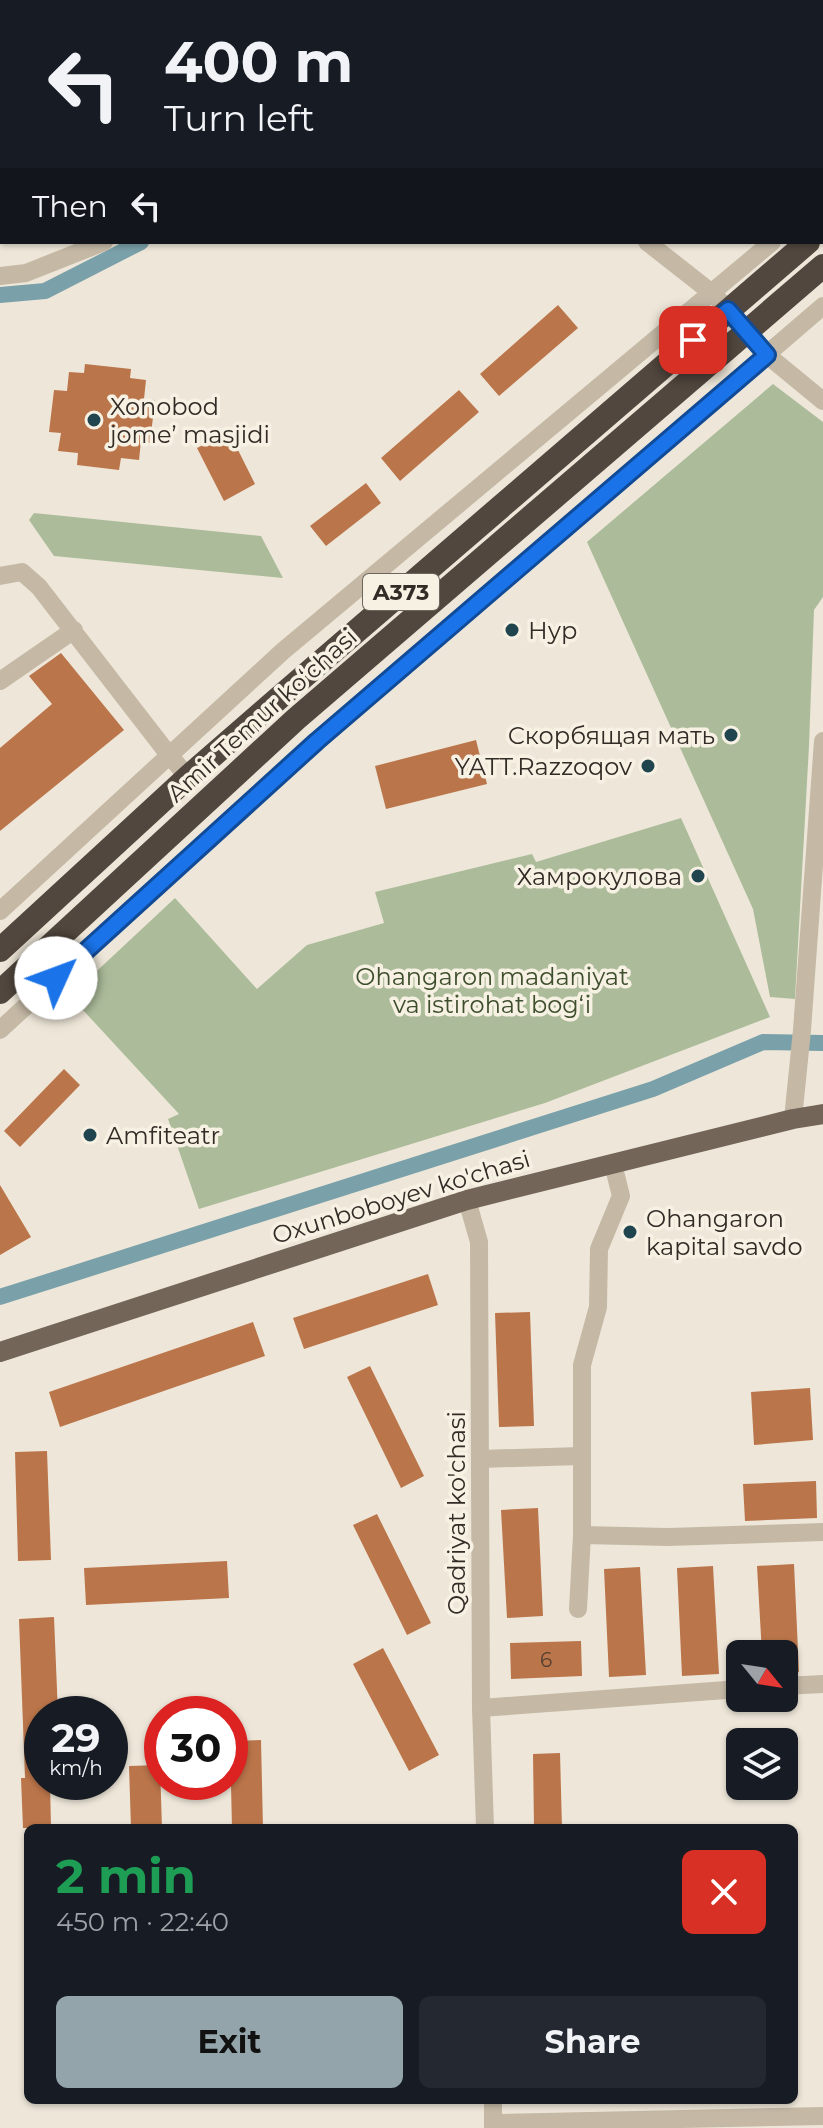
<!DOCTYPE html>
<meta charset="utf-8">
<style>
:root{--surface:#171b24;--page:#242831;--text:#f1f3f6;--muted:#9ea1a6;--accent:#93a5ab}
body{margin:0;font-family:Montserrat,sans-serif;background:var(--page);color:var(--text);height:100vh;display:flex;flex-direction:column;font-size:30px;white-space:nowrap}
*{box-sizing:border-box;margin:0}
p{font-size:26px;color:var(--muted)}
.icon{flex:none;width:44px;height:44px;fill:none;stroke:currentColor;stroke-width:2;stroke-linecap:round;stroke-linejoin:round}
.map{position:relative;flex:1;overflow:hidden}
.panel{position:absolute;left:24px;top:1824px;width:774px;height:280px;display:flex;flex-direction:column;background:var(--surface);border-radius:12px;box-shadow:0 2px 6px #0004}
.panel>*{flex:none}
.banner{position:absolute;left:0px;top:0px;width:824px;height:244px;box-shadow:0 2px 6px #0004;background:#171b24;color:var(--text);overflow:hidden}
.needle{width:52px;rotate:120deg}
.tools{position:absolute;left:726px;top:1640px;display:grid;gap:16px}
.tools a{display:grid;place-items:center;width:72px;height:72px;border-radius:12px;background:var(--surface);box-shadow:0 2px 6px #0004;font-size:40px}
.speed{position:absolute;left:24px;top:1696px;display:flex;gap:16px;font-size:40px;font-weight:700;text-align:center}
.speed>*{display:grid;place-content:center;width:104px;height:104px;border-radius:50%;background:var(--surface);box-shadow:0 2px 6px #0004;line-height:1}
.speed small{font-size:20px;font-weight:400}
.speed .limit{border:12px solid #d22;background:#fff;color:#111}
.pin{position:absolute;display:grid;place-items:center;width:68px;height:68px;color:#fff;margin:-34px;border-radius:16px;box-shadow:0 4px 12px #0006}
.me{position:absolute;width:88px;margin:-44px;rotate:47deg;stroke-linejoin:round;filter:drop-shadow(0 0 6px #0008)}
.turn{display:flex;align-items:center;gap:28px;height:168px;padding:0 32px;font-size:36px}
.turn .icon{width:104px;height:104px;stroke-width:2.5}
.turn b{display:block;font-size:56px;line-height:68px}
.then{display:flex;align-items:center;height:76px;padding:0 32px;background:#0003;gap:16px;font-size:30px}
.round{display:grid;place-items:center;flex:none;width:84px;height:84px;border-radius:12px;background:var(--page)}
.summary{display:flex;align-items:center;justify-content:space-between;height:136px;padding:0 32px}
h1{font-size:48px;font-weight:700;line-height:60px;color:#1e9e55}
.button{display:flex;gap:16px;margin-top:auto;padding:16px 32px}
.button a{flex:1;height:92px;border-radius:12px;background:var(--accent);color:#111;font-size:32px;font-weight:700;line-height:92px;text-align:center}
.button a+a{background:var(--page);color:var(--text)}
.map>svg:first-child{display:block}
.green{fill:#acbc9a}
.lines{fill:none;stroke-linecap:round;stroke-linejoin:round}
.canal{stroke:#7aa0a9;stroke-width:16}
.building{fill:#bb754a}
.minor{stroke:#c5b9a6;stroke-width:18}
.major{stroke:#736558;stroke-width:20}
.highway{stroke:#52473e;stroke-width:24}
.route-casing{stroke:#114b97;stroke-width:20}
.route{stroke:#1a73e8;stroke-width:14}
.poi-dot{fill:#20454f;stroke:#f7f1e4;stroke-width:3}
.labels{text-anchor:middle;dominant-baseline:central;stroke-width:7;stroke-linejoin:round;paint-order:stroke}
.number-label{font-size:20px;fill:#543e2f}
.shield{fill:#f7f1e4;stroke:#6d665f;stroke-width:2}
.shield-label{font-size:22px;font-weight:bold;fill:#322b26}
.poi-label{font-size:24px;fill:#322b26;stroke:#f7f1e4;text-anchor:start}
.street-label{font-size:24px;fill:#322b26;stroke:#f7f1e4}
.park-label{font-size:24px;fill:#3d4e2c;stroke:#f7f1e4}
</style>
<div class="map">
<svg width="823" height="2128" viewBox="0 0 823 2128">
<rect width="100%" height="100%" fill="#eee7d9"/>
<path class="green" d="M 773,384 L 823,422 L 823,597 L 814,610 L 809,746 L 795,999 L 770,997 L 753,909 L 587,542 Z
M 34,513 L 261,536 L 283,578 L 54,556 L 29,520 Z
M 681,818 L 770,1017 L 545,1103 L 199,1209 L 168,1119 L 179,1114 L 70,996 L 175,898 L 257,989 L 307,945 L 384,923 L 375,892 L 532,854 L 536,862 Z"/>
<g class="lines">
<path class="canal" d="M 0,295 L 45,291 L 141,242
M 0,1297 L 653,1089 L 763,1042 L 823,1043"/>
</g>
<path class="building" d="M 558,305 L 578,328 L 499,396 L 480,374 Z
M 85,364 L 131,369 L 130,378 L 146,380 L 144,399 L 155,400 L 150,443 L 141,441 L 139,460 L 121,458 L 119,470 L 77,465 L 78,453 L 58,451 L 61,433 L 49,432 L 54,390 L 67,391 L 69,372 L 84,373 Z
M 459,390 L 479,412 L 400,481 L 381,458 Z
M 229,432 L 255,484 L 224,501 L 197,448 Z
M 366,483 L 381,503 L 326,546 L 310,526 Z
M 61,653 L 124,730 L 0,831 L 0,748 L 52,704 L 29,676 Z
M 476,740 L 487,784 L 386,809 L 375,766 Z
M 64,1069 L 80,1085 L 20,1147 L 4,1131 Z
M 0,1185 L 31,1237 L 0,1255 Z
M 428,1274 L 438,1305 L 304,1349 L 293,1318 Z
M 530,1312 L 534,1426 L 499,1427 L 495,1313 Z
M 253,1322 L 265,1356 L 60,1427 L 49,1392 Z
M 370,1366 L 424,1476 L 401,1488 L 347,1377 Z
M 810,1388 L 813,1440 L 754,1445 L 751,1392 Z
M 47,1451 L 51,1560 L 18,1561 L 15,1452 Z
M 816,1481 L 817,1518 L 745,1521 L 743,1484 Z
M 538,1508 L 543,1616 L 507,1618 L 501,1510 Z
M 377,1514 L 431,1623 L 407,1635 L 353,1525 Z
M 227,1561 L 229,1598 L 86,1605 L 84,1568 Z
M 794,1564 L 799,1672 L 784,1673 L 784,1654 L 762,1654 L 757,1566 Z
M 713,1566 L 719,1674 L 682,1676 L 677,1568 Z
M 640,1567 L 646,1675 L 609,1677 L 604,1569 Z
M 54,1617 L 58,1714 L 42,1714 L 42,1782 L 50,1782 L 51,1828 L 23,1828 L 21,1778 L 25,1778 L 19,1619 Z
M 581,1641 L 582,1676 L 511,1679 L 510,1643 Z
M 383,1648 L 439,1755 L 409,1771 L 353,1664 Z
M 261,1740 L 263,1828 L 232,1828 L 230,1741 Z
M 560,1753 L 562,1828 L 534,1828 L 533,1754 Z
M 160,1765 L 162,1828 L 131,1828 L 129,1766 Z"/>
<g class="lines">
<path class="minor" d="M 335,0 L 338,2
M 353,2 L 354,0
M 822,53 L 823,52
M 822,200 L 823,199
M 647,242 L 712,293 L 721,302
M 0,276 L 26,273 L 104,242
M 746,332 L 767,355 L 823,401
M 0,576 L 22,572 L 39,587 L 169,755 L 188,777
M 0,681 L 74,630
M 0,911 L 283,651 L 772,242
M 0,1030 L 109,929 L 317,741 L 823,306
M 793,1119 L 802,1030 L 823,741
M 467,1200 L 479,1242 L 481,1708 L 485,1828
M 480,1459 L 580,1456
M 582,1535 L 668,1537 L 823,1532
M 578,1609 L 582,1535 L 582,1365 L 598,1307 L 599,1249 L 621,1196 L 613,1164
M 784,1686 L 823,1684
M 481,1708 L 740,1689
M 493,2100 L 493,2128
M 493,2123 L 823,2116"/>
<path class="major" d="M 0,1352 L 467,1200 L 793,1119 L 823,1114"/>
<path class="highway" d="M 822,230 L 823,230
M 0,950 L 188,777 L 280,697 L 808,242
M 0,992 L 296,719 L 823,266"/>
</g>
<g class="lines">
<g class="route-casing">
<path id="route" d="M 56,978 L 317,741 L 767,355 L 728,310 L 693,340"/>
</g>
<use href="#route" class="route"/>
</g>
<g class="poi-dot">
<circle cx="94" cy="420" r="8"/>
<circle cx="512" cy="630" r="8"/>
<circle cx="731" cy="735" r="8"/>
<circle cx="648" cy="766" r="8"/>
<circle cx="698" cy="876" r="8"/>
<circle cx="90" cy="1135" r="8"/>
<circle cx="630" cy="1232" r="8"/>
</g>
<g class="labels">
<g class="number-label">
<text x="546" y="1660">6</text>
</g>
<rect class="shield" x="363" y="574" width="76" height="36" rx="6"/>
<g class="shield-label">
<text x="401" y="592">A373</text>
</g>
<g class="poi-label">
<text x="110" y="406">Xonobod<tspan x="110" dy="28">jome’ masjidi</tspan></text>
<text x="528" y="630">Нур</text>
<text x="715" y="735" text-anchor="end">Скорбящая мать</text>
<text x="632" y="766" text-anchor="end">YATT.Razzoqov</text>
<text x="682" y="876" text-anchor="end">Хамрокулова</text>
<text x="106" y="1135">Amfiteatr</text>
<text x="646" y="1218">Ohangaron<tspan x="646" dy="28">kapital savdo</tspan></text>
</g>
<g class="street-label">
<text transform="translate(262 715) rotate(-42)">Amir Temur koʻchasi</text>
<text transform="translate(401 1197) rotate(-17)">Oxunboboyev ko'chasi</text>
<text transform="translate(456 1513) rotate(-90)">Qadriyat ko'chasi</text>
</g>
<g class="park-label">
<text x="492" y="976">Ohangaron madaniyat<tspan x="492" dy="28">va istirohat bogʻi</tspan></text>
</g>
</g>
</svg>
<div class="tools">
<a><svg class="needle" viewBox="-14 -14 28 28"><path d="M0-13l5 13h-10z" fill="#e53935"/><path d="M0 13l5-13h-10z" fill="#9ea1a6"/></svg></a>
<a><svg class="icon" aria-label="layers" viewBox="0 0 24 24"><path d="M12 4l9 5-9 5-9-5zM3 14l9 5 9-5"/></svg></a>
</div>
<div class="speed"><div>29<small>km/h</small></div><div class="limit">30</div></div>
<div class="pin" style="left:693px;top:340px;background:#d93025"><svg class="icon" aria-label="arrive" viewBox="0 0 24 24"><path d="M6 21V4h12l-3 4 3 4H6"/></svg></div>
<svg class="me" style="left:56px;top:978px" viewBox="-20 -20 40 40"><circle r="19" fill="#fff"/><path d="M0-13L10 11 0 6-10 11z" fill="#1a73e8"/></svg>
<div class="banner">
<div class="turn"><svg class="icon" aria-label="left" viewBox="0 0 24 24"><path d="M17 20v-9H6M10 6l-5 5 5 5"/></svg><div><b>400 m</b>Turn left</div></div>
<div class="then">Then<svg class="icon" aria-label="left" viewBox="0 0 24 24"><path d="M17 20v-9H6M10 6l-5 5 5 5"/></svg></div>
</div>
<section class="panel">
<div class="summary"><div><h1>2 min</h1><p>450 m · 22:40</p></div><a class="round" style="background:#d93025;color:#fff"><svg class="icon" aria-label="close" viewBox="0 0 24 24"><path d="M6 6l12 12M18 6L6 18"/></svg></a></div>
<div class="button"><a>Exit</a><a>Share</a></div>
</section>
</div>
